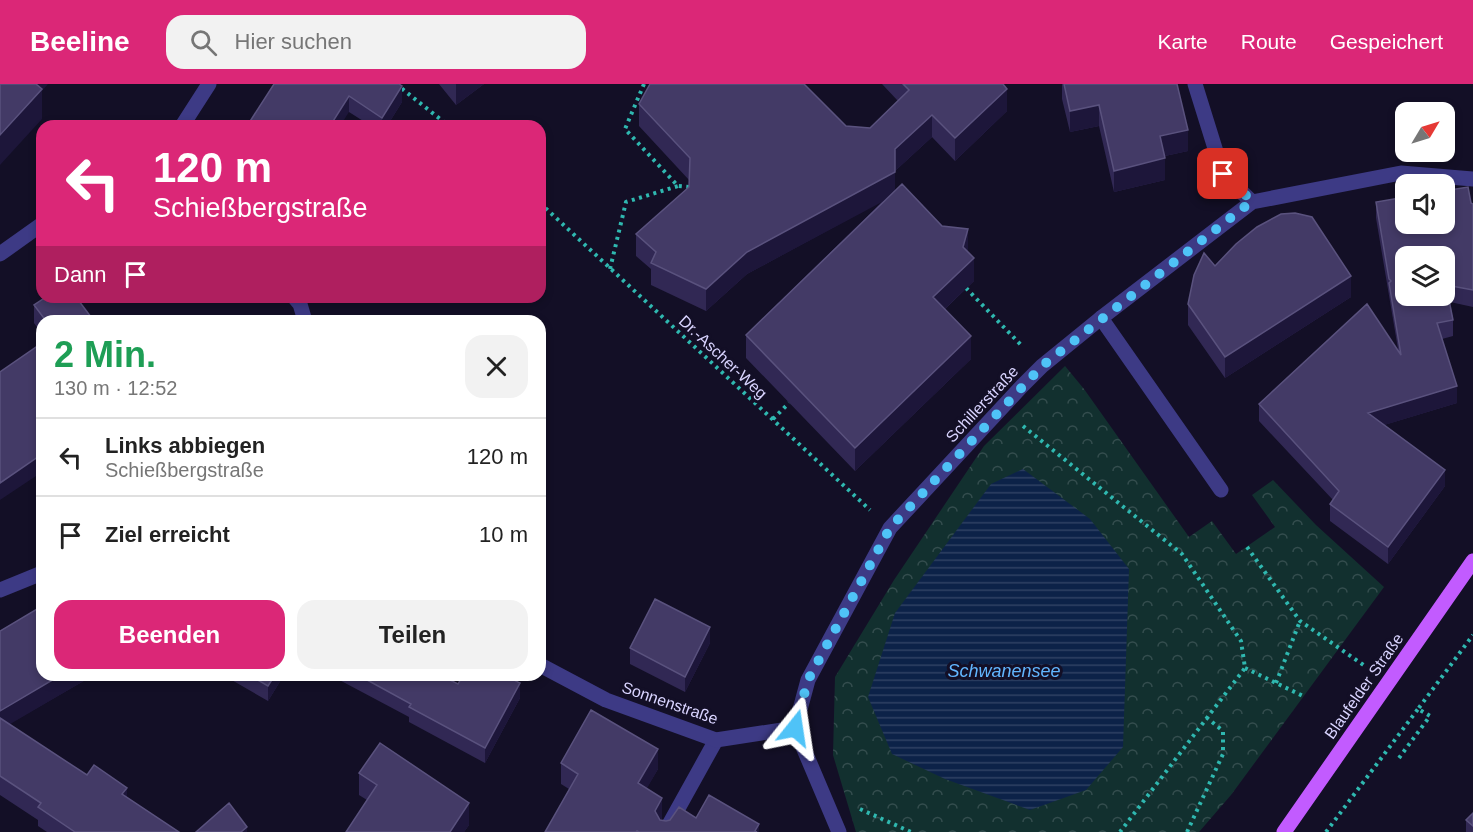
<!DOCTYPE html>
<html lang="de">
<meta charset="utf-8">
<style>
:root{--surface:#fff;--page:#f2f2f2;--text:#222;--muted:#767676;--line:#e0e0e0;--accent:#db2777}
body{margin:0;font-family:Arial,sans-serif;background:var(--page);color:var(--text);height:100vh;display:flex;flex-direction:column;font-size:22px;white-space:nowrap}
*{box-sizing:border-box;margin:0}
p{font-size:20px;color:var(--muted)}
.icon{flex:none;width:33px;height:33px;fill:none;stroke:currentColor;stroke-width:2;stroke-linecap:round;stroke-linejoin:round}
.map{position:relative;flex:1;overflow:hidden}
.panel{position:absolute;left:36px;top:231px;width:510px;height:366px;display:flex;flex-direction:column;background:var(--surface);border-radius:18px;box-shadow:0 3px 9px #0003}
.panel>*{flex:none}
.hud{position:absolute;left:36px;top:36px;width:510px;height:183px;border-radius:18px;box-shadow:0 3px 9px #0003;background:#db2777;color:#fff;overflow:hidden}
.needle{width:39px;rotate:52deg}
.buttons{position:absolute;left:1395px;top:18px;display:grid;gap:12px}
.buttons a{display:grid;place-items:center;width:60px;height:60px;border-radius:12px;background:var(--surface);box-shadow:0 3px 9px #0003;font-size:30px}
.pin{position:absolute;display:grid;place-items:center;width:51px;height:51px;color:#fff;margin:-26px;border-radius:12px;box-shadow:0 3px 9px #0006}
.me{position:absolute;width:66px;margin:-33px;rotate:15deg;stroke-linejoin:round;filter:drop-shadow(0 0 4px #0008)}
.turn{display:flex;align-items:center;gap:21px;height:126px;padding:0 18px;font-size:27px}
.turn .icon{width:78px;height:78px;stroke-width:2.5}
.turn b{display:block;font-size:42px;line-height:51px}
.then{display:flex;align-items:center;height:57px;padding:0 18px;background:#0003;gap:12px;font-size:22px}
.round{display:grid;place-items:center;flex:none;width:63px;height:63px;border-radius:18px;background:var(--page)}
.headline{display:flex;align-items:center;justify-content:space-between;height:102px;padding:0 18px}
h1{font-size:36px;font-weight:700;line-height:45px;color:#1e9e55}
.primary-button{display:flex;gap:12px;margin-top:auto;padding:12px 18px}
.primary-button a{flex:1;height:69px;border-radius:18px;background:var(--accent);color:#fff;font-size:24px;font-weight:700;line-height:69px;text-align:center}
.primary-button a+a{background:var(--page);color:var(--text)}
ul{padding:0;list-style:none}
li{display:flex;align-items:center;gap:18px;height:78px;padding:0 18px;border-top:2px solid var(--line)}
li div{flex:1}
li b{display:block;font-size:22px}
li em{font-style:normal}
header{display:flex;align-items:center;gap:36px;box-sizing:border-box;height:84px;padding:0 30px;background:var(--accent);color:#fff}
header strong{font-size:28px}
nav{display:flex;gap:33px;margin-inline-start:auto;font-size:21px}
.search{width:420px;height:54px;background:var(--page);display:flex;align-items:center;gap:15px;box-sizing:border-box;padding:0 21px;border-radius:18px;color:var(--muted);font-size:22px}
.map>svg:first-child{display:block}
.forest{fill:url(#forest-crowns)}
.water{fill:url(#water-rules)}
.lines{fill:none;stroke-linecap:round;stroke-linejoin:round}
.path{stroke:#2fb8b0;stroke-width:4;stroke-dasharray:3 4.5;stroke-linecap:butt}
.lane{stroke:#3d3a85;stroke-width:15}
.street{stroke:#3d3a85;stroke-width:15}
.primary{stroke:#c25bff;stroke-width:15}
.wall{fill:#312854}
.shaded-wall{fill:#1d163a}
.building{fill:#433a66;stroke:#5a527e;stroke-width:1.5;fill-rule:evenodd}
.route{stroke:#4fc3f7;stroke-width:10;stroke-dasharray:0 18}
.labels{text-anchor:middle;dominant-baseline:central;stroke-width:6;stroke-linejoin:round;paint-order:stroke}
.street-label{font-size:16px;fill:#d9d4ff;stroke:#130f26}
.water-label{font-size:18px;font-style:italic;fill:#62b6ff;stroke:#130f26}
</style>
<header>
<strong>Beeline</strong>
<div class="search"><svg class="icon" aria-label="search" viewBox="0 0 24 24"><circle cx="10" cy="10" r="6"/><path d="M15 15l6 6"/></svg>Hier suchen</div>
<nav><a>Karte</a><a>Route</a><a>Gespeichert</a></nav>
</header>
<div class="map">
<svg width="1473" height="748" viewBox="0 0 1473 748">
<defs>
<pattern id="forest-crowns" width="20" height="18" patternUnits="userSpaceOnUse" patternTransform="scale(1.5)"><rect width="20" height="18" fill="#12302f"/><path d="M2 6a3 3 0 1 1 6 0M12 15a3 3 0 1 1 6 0" fill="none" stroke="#344d4e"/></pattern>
<pattern id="water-rules" width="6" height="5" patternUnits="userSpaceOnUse" patternTransform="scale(1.5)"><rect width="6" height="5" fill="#0c2248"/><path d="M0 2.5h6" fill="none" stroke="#2f4163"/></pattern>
</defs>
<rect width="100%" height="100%" fill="#130f26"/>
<path class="forest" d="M 1065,282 L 1084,305 L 1189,453 L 1212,437 L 1236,470 L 1275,443 L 1252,411 L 1273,396 L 1316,441 L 1384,503 L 1231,711 L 1199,748 L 856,748 L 833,671 L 835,593 L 894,496 L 984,362 Z"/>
<path class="water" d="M 1023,385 L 1090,435 L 1129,485 L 1123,663 L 1086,706 L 1030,726 L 945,695 L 892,670 L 868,613 L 895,529 L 991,400 Z"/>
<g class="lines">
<path class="path" d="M 396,0 L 449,42
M 644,0 L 625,45 L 678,102 L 690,103
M 540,119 L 870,426
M 610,185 L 626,118 L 678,102
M 966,204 L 1022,262
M 773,335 L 789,319
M 1023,342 L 1182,470 L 1241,557 L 1245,584 L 1120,748
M 1247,463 L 1300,537 L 1365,582
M 1245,584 L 1305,613
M 1276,599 L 1300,537
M 1399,674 L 1430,632 L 1418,625 L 1473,551
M 860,725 L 911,748
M 1187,748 L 1223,670 L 1223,647 L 1206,633
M 1326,748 L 1418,625"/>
<path class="lane" d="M 294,213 L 300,220 L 305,237
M 1101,234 L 1221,406
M 665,748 L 716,656"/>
<path class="street" d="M 1195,0 L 1223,90 L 1252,118
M 182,42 L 209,0
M 0,170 L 42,140
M 0,506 L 42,489
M 540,581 L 606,616 L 716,656 L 795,644
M 839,748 L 795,644 L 808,596 L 890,444 L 1022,302 L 1042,282 L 1101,234 L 1252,118 L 1401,89 L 1473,95"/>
<path class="primary" d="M 1284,748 L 1473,477"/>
</g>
<path class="wall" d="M 274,0 L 402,18 L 387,42 L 371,42 L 349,28 Z
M 439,0 L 484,0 L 456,21 Z
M 882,0 L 1003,0 L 1007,27 L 955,77 L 932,53 L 895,87 L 895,106 L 942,142 L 968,168 L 974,197 L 945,225 L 971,275 L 855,387 L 746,274 L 746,251 L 884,116 L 747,190 L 706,227 L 651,201 L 651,185 L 636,172 L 636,150 L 689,103 L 689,96 L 639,42 L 639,20 L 846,42 L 870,44 L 898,17 Z
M 1062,0 L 1177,0 L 1188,67 L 1165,72 L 1165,96 L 1114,108 L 1099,42 L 1070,48 L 1062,15 Z
M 1376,118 L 1473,120 L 1473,223 L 1450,218 L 1453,236 L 1453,252 L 1442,255 L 1457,319 L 1384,341 L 1445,402 L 1388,480 L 1330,437 L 1330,420 L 1333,416 L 1259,337 L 1259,320 L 1398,265 L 1376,134 Z
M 1215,182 L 1351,213 L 1225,294 L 1188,241 L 1188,220 Z
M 34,221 L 94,237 L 42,237 L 42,250 L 34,239 Z
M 0,547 L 94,591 L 9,640 L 87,691 L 127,713 L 179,748 L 47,748 L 38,742 L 38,736 L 0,711 Z
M 710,559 L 685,608 L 630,580 L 630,564 Z
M 223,591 L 284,591 L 268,617 Z
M 330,591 L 440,591 L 458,600 L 520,614 L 485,679 L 409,638 L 409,633 Z
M 561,679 L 658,685 L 646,705 L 662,734 L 661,736 L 666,737 L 696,734 L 759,748 L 545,748 L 569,705 L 561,700 Z
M 359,689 L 469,741 L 464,748 L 346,748 L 367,716 L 359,711 Z
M 1473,729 L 1473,748 L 1466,748 L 1466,736 Z"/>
<path class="shaded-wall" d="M 28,0 L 48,0 L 42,7 L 42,35 L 0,81 L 0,51 Z
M 456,0 L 484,0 L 456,21 Z
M 402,2 L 402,18 L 387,42 L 382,42 L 382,34 Z
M 1007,5 L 1007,27 L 955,77 L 955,54 Z
M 349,12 L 349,28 L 340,42 L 330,42 Z
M 1099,21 L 1099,42 L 1070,48 L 1070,27 Z
M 932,31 L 932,53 L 895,87 L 895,65 Z
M 1188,46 L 1188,67 L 1160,73 L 1160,52 Z
M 1165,74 L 1165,96 L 1114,108 L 1114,87 Z
M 895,88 L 895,111 L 747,190 L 706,227 L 706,205 L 747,168 Z
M 968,145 L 968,168 L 974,174 L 974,197 L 933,236 L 933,213 L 963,163 Z
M 1351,192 L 1351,213 L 1225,294 L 1225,273 Z
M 971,252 L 971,275 L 855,387 L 855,364 Z
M 1457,302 L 1457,319 L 1368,346 L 1368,329 Z
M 42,370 L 42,388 L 0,416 L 0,399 Z
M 1445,386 L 1445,402 L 1388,480 L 1388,463 Z
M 710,543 L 710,559 L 685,608 L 685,593 Z
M 61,591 L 94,591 L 0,646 L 0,627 Z
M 275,591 L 284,591 L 268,617 L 268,602 Z
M 520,599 L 520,614 L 485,679 L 485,664 Z
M 658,665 L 658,685 L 638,720 L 638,699 Z
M 127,704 L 127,723 L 122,710 Z
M 662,714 L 662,734 L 655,748 L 655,727 Z
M 469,719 L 469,741 L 464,748 L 450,748 Z
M 759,740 L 759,748 L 755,748 Z
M 247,743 L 247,748 L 241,748 Z"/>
<path class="building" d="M 0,0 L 36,0 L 42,5 L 0,51 Z
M 274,0 L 399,0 L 402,2 L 382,34 L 349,12 L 330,42 L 247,42 Z
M 650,0 L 804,0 L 846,42 L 870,44 L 909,6 L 903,0 L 1003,0 L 1007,5 L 955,54 L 932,31 L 895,65 L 895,88 L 747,168 L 706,205 L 651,179 L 656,168 L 636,150 L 689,103 L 690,74 L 639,20 Z
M 1064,0 L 1177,0 L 1188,46 L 1160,52 L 1165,74 L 1114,87 L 1099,21 L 1070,27 Z
M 902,100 L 942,142 L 968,145 L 963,163 L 974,174 L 933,213 L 971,252 L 855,364 L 746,251 Z
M 1468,103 L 1471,119 L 1473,120 L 1473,206 L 1446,201 L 1453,236 L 1437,239 L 1457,302 L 1368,329 L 1445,386 L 1388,463 L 1330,420 L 1339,407 L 1259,320 L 1367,220 L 1401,271 L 1389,199 L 1391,197 L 1389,195 L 1376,118 L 1406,113 L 1406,140 L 1444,140 L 1444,107 ZM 1406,172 L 1444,172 L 1444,212 L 1406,212 Z
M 1295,129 L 1312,133 L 1351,192 L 1225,273 L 1188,220 L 1194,191 L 1204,169 L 1215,182 L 1236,160 L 1257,143 L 1281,130 Z
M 46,213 L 76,213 L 94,237 L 46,237 L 34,221 Z
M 42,259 L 42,370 L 0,399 L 0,288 Z
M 655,515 L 710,543 L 685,593 L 630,564 Z
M 42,522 L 42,591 L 61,591 L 0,627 L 0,547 Z
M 249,591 L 275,591 L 268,602 Z
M 358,591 L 440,591 L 458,600 L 463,591 L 504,591 L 520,599 L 485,664 L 409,623 L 411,620 Z
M 591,626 L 658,665 L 638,699 L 662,714 L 655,727 L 660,736 L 666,737 L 670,736 L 679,723 L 696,734 L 709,711 L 759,740 L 755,747 L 757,748 L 639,748 L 637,747 L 636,748 L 545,748 L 578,690 L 561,679 Z
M 0,634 L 87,691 L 94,681 L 127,704 L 122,710 L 179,748 L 75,748 L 38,723 L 41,719 L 0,692 Z
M 380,659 L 469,719 L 450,748 L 346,748 L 377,701 L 359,689 Z
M 229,719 L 247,743 L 241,748 L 196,748 Z
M 1473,729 L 1473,742 L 1466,736 Z"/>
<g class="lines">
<path class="route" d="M 795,644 L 808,596 L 890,444 L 1042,282 L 1252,117 L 1223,90"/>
</g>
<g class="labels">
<g class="street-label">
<text transform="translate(723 273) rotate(43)">Dr.-Ascher-Weg</text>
<text transform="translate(982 320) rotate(-47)">Schillerstraße</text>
<text transform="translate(1364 602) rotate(-55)">Blaufelder Straße</text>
<text transform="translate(670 619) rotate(19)">Sonnenstraße</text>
</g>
<g class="water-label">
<text x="1004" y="587">Schwanensee</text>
</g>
</g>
</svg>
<div class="buttons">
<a><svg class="needle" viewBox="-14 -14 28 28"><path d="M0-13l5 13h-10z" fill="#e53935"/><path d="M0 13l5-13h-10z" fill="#767676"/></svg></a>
<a><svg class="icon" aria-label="sound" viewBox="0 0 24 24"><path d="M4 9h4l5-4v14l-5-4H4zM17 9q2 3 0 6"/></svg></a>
<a><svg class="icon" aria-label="layers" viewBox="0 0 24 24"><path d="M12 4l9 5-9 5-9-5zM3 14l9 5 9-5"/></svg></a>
</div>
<div class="pin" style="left:1223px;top:90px;background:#d93025"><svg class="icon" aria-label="arrive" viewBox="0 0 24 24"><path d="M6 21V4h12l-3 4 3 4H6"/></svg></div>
<svg class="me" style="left:795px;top:644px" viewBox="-20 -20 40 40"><path d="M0-17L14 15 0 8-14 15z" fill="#4fc3f7" stroke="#fff" stroke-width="4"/></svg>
<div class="hud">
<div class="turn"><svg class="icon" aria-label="left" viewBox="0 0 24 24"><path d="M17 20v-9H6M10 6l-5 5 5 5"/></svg><div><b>120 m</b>Schießbergstraße</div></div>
<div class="then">Dann<svg class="icon" aria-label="arrive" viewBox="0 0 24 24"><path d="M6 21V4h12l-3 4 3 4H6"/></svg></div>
</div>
<section class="panel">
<div class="headline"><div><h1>2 Min.</h1><p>130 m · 12:52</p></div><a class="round"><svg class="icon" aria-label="close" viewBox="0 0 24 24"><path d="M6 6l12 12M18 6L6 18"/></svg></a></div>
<ul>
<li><svg class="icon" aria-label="left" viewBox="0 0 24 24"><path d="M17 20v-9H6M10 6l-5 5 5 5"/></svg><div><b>Links abbiegen</b><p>Schießbergstraße</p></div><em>120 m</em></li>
<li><svg class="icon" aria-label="arrive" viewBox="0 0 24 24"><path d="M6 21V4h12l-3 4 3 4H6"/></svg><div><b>Ziel erreicht</b></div><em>10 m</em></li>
</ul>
<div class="primary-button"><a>Beenden</a><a>Teilen</a></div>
</section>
</div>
